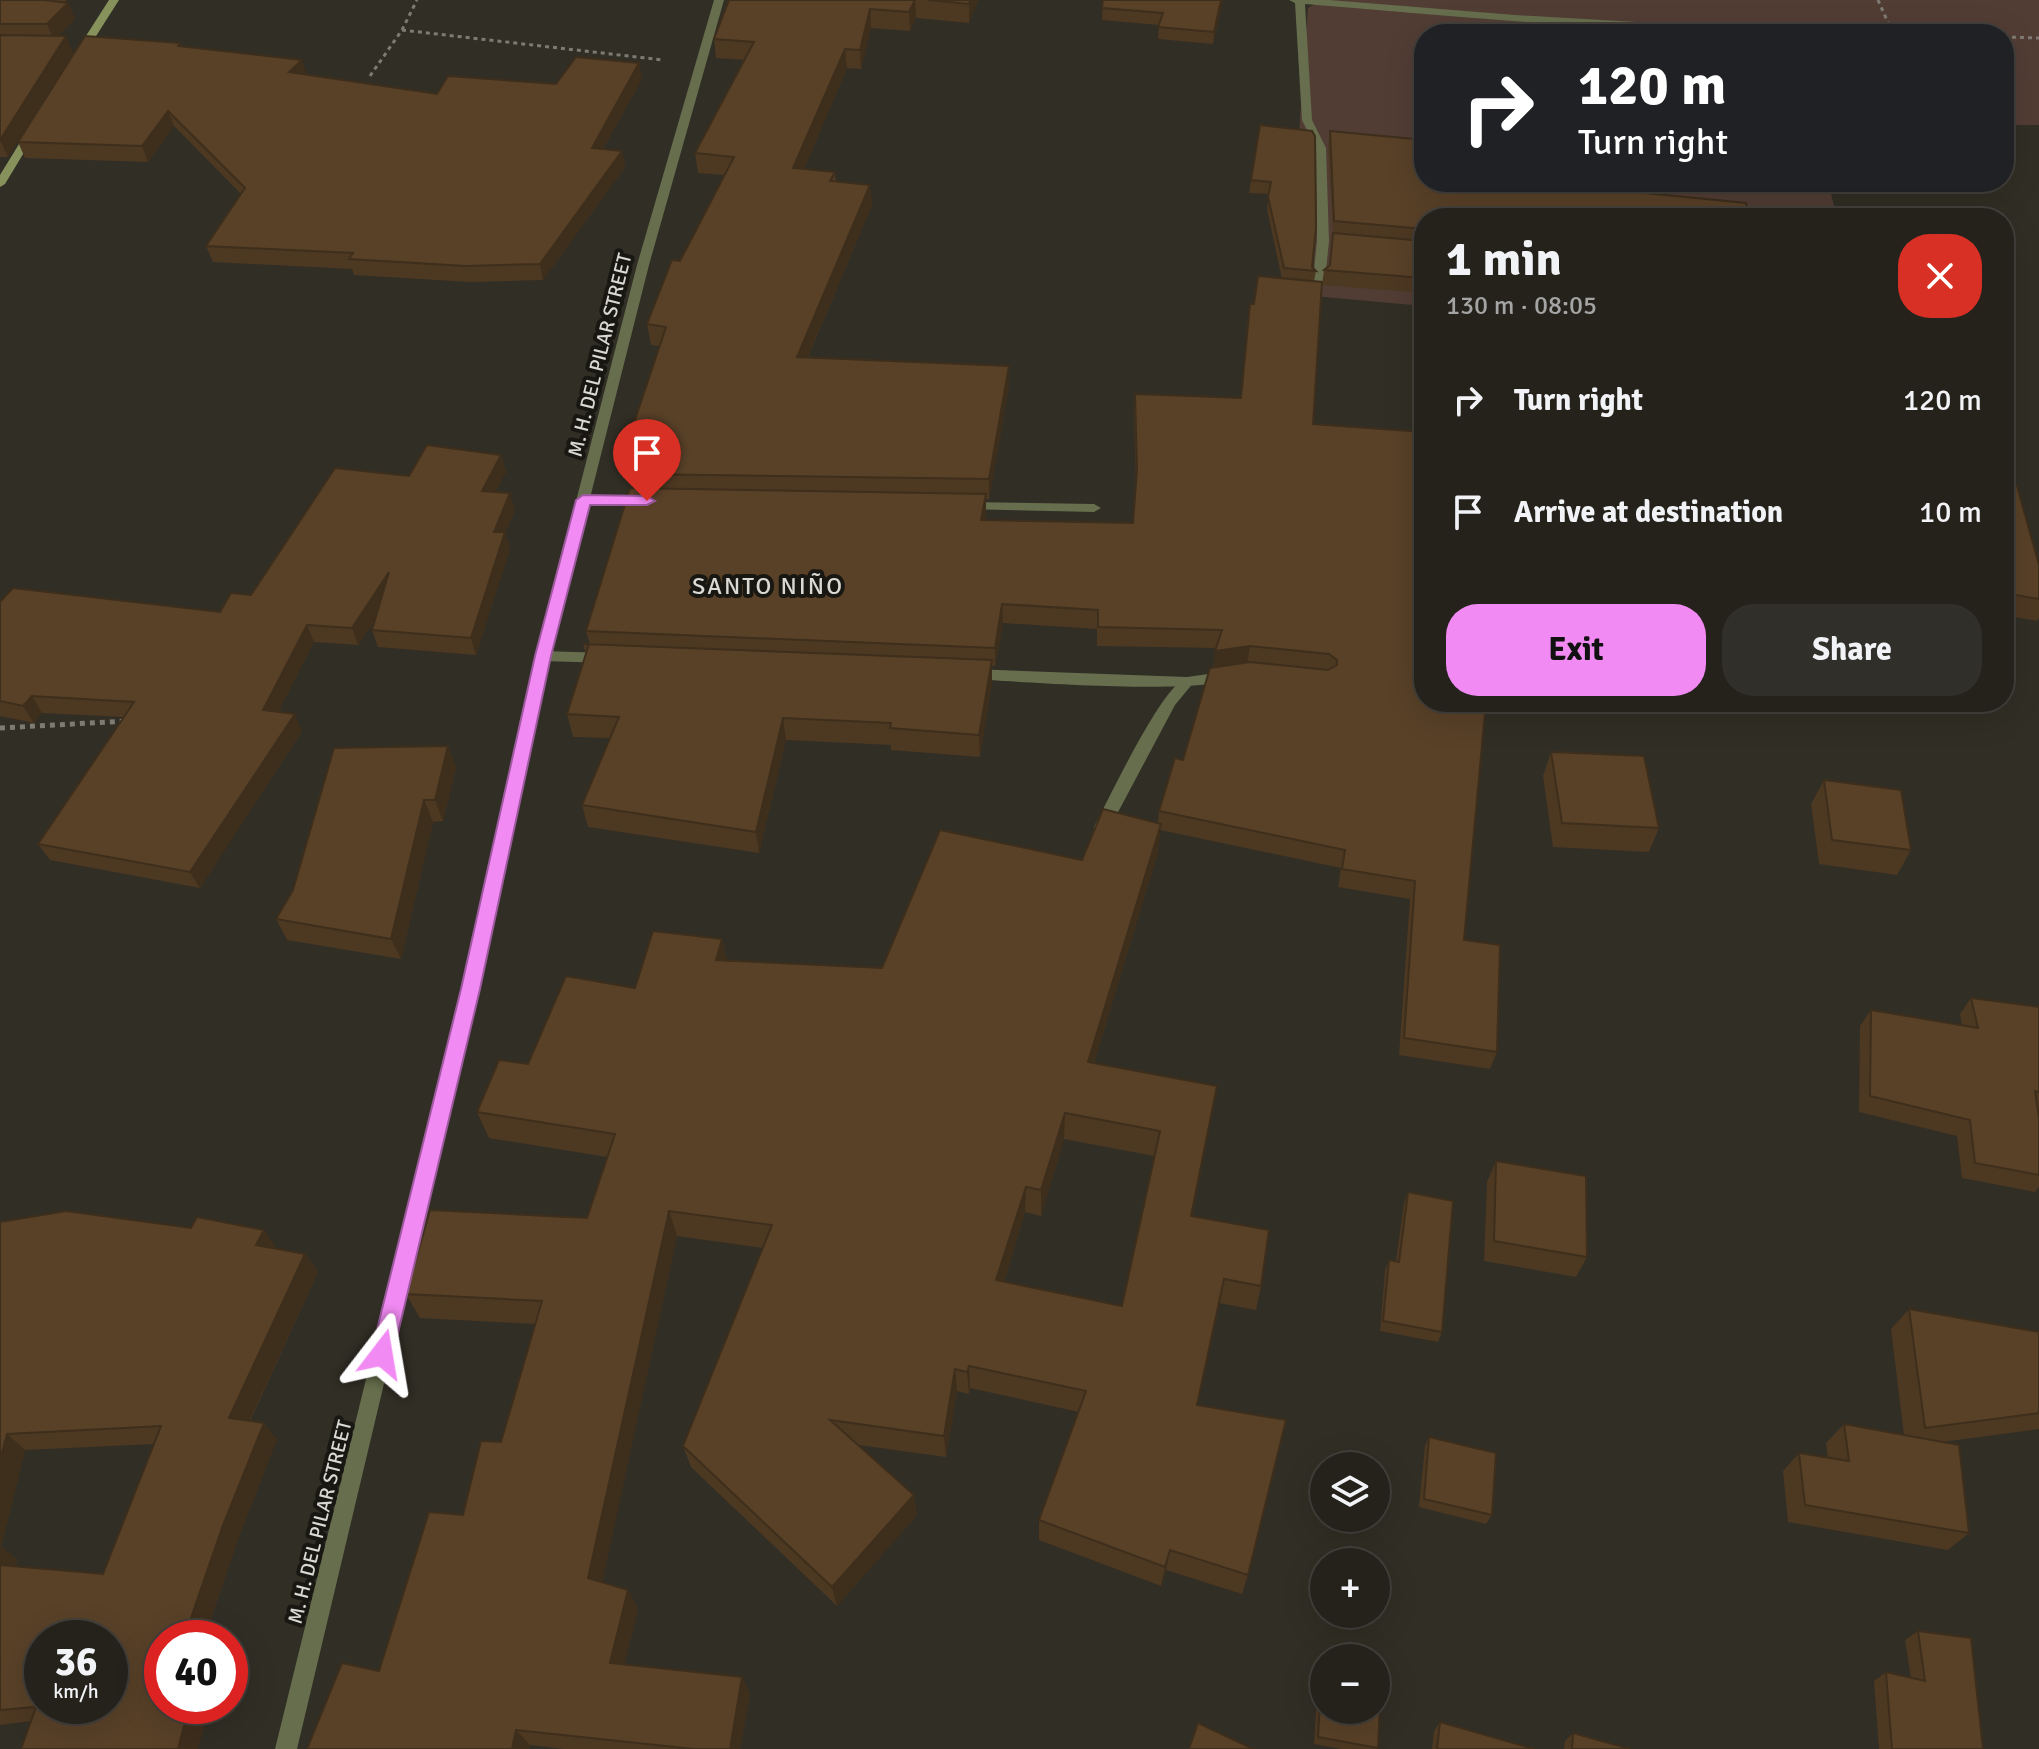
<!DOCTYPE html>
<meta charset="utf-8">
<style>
:root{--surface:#25221c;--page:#312f29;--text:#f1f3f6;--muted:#a3a4a3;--line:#423f3b;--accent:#f28af3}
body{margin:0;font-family:Signika,sans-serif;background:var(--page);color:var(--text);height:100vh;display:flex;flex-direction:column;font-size:30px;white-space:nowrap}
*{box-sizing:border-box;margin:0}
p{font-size:26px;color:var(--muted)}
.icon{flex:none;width:44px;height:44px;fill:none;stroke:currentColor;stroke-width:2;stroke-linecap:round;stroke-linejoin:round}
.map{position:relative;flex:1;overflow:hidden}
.details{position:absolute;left:1414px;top:208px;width:600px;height:504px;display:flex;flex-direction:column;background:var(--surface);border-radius:32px;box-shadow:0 8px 32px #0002,0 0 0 2px var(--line)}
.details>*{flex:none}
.top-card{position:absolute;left:1414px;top:24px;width:600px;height:168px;border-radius:32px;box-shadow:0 8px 32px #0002,0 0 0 2px var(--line);background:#202124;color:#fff;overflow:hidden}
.controls{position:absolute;left:1310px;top:1452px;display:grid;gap:16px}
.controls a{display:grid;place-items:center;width:80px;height:80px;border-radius:50%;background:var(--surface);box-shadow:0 8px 32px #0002,0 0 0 2px var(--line);font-size:40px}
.speed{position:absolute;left:24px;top:1620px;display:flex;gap:16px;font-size:40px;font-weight:700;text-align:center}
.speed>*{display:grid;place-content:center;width:104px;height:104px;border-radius:50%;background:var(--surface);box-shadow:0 8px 32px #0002,0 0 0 2px var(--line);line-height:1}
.speed small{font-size:20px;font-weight:400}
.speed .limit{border:12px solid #d22;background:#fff;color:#111}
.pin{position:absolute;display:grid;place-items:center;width:68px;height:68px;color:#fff;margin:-82px -34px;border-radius:50% 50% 50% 0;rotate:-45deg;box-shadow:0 0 8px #0007}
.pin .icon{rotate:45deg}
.me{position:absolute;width:88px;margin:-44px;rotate:14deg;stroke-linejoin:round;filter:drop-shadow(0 0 6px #0008)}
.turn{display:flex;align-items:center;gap:28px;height:168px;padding:0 32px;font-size:36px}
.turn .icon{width:104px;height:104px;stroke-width:2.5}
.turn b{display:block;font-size:56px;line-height:68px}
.round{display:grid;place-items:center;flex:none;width:84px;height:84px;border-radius:32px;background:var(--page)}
.overview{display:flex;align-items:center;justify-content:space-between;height:136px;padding:0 32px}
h1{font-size:48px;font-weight:700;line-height:60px}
.button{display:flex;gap:16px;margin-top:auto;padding:16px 32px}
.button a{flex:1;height:92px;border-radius:32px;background:var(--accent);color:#111;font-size:32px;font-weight:700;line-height:92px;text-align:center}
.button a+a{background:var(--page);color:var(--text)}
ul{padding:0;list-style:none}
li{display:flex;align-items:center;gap:24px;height:112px;padding:0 32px}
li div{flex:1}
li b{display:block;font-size:30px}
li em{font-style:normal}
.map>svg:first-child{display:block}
.green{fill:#523d35}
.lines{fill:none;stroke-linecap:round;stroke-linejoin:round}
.path-far1{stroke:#7e7b73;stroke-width:3;stroke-dasharray:4 4;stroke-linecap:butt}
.path{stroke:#7e7b73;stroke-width:5;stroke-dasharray:5 5;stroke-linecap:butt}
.service{fill:#666e4d;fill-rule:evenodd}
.minor{fill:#666e4d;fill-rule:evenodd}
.tertiary{fill:#666e4d;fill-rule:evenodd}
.secondary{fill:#86915c;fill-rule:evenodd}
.wall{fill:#4d3822;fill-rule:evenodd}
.shaded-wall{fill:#3e2e1c}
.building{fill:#594128;stroke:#3e2e1c;stroke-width:2;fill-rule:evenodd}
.route{fill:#f28af3;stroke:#9d5a9e;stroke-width:2}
.labels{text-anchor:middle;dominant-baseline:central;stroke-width:8;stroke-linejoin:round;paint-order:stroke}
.street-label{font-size:20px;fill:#dbd9d3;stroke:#181712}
.quarter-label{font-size:24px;letter-spacing:2px;fill:#dbd9d3;stroke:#181712}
</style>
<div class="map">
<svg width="2039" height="1749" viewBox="0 0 2039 1749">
<rect width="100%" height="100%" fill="#312e25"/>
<path class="green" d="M 1322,0 L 2039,0 L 2039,125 L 2004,125 L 2004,34 L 1424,34 L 1424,182 L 1828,182 L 1837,218 L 1424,218 L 1424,306 L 1313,296 L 1317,148 L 1299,134 L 1308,8 Z"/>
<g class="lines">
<path class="path-far1" d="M 1878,0 L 1893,34
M 402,30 L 663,60
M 2004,37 L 2039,38
M 370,76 L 402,30 L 417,0"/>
<path class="path" d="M 0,728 L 127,721"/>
<path class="service" d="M 1289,0 L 1329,0 L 1515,15 L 1791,31 L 1796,34 C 1632,34 1468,17 1305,4 L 1312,120 L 1326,148 L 1329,241 L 1325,280 L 1319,283 L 1313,280 L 1317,241 L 1316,148 L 1302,120 L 1295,3 Z
M 1187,677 L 1194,682 L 1175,705 L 1108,831 L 1096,831 L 1094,827 C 1110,797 1161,687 1187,677 Z"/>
<path class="minor" d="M 583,496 L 646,497 L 653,501 L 646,505 L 578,503 L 578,497 Z
M 965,502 L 1094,504 L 1101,508 L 1094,512 L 960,509 L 958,506 Z
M 543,651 L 606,653 L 613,658 L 606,663 L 543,661 L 536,656 Z
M 972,669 L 1187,677 L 1229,671 L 1236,676 C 1216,697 1012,681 972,679 L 965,674 Z"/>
<path class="tertiary" d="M 714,0 L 724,0 L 649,265 L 550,656 L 478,989 L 297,1749 L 275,1749 L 462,989 L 536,656 L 637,265 Z"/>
<path class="secondary" d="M 109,0 L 119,0 L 84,55 L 76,55 L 75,53 Z
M 32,128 L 37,131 L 5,184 L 0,187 L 0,175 L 27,131 Z"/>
</g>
<path class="wall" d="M 0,0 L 67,0 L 65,2 L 68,3 L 75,19 L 58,36 L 73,53 L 8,157 L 0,157 Z
M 729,0 L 978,0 L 969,23 L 916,18 L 910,31 L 871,28 L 861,69 L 847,68 L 804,169 L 835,172 L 836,182 L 870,185 L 872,205 L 808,357 L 1009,386 L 989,499 L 986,499 L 985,520 L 1133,523 L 1136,487 L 1134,412 L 1135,394 L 1241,398 L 1254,304 L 1282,279 L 1267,209 L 1269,194 L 1249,193 L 1260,125 L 1312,267 L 1316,271 L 1314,281 L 1313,424 L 1497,1052 L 1490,1069 L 1399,1055 L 1410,899 L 1338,887 L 1341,868 L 1160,830 L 1158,852 L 1094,1063 L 1217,1086 L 1192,1217 L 1261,1286 L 1256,1310 L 1219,1303 L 1197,1405 L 1248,1575 L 1242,1594 L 1166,1570 L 1161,1586 L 1039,1540 L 1039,1520 L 1079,1412 L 970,1388 L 969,1394 L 957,1391 L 946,1457 L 858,1445 L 914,1495 L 917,1515 L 837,1606 L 691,1467 L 683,1446 L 763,1248 L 677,1236 L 602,1582 L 628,1590 L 638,1609 L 624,1665 L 742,1677 L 750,1694 L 740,1749 L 564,1749 L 530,1745 L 529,1749 L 307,1749 L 379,1671 L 463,1515 L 501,1442 L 536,1324 L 420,1318 L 406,1294 L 587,1218 L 607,1157 L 489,1138 L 477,1112 L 528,1064 L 635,988 L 722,939 L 727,961 L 882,968 L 1082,860 L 1158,823 L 1159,811 L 1183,760 L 1213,668 L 1216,648 L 1097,646 L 1097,629 L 1003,623 L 995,666 L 992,666 L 992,683 L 980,757 L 891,750 L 891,745 L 786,740 L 759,853 L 588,827 L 582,805 L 610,738 L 573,737 L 567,714 L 586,654 L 583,644 L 590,644 L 586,631 L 636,488 L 633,474 L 634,471 L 629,470 L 625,450 L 660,346 L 651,345 L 647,324 L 724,175 L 698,173 L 695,153 L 744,60 L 716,58 L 714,39 ZM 1064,1139 L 1154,1156 L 1122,1306 L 1004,1282 L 1025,1212 L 1041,1216 Z
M 1103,0 L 1223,0 L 1213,44 L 1158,39 L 1159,25 L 1102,20 Z
M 180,43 L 181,46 L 307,74 L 437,94 L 556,84 L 639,63 L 642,79 L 603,149 L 622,151 L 625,167 L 543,280 L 470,282 L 354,275 L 352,269 L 213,262 L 206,246 L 241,194 L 174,126 L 148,162 L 25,158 L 18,142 Z
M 1330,131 L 1424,218 L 1424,293 L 1322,285 L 1324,270 L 1329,266 L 1333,235 L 1328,145 Z
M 501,455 L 506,472 L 495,492 L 515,510 L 505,533 L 510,549 L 476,655 L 378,647 L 372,630 L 375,620 L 358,645 L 314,642 L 278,712 L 302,731 L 200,888 L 50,860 L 38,844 L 124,717 L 42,713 L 34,723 L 0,716 L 0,602 L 220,612 L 251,595 L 409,476 Z
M 2004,485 L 2039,565 L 2039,618 L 2037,621 L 2004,615 Z
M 448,746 L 456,768 L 443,821 L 433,822 L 401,959 L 287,940 L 276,919 Z
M 1551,752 L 1659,828 L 1649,852 L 1553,847 L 1543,776 Z
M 1824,780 L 1911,850 L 1897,875 L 1819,864 L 1811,804 Z
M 1971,998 L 2039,1007 L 2039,1109 L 2038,1109 L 2039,1118 L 2039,1187 L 2035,1192 L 1962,1178 L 1957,1136 L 1859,1112 L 1860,1026 L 1871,1010 L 1962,1026 L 1960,1014 Z
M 1496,1161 L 1587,1257 L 1576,1277 L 1484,1261 L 1487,1182 Z
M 1408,1192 L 1442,1332 L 1438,1342 L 1380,1331 L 1385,1270 L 1389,1260 L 1396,1261 L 1404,1203 Z
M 0,1222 L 264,1230 L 277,1249 L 305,1254 L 318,1272 L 250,1421 L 277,1439 L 238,1539 L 180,1710 L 205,1722 L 198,1749 L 21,1749 L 31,1721 L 0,1725 ZM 154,1444 L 103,1574 L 16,1566 L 17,1559 L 1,1547 L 25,1450 Z
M 1909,1309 L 2039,1332 L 2039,1429 L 1942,1442 L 1969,1533 L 1948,1550 L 1788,1522 L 1783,1471 L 1799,1453 L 1828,1458 L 1826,1443 L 1844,1424 L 1904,1435 L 1891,1329 Z
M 1429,1437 L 1492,1515 L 1486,1524 L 1419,1507 L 1425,1446 Z
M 1918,1631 L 1983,1749 L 1879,1749 L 1874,1681 L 1886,1672 L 1911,1678 L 1905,1640 Z
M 1322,1671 L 1378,1748 L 1378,1749 L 1341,1749 L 1314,1744 L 1318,1678 Z
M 1440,1722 L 1534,1749 L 1432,1749 L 1434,1731 Z
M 1573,1733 L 1630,1749 L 1564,1749 L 1565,1741 Z"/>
<path class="shaded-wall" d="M 915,0 L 916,18 L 910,31 L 909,12 Z
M 970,0 L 978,0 L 969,23 L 969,4 Z
M 1221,0 L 1223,0 L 1213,44 L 1214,32 Z
M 68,3 L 75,19 L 54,40 L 47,24 Z
M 870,9 L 871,28 L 861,69 L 860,50 Z
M 66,36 L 73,53 L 8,157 L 0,140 Z
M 845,49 L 847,68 L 796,188 L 793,168 Z
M 302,60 L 307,75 L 289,72 Z
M 639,63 L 642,79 L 595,163 L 592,148 Z
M 168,111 L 174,126 L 148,162 L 142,146 Z
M 622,151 L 625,167 L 543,280 L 540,264 Z
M 870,185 L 872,205 L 799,377 L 797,357 Z
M 1009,366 L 1009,386 L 989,499 L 989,479 Z
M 501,455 L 506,472 L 487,508 L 482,491 Z
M 510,493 L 515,510 L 505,533 L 510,549 L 476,655 L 471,638 L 494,532 Z
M 986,494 L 986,513 L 982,539 L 981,520 Z
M 389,572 L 395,589 L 358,645 L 352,628 Z
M 1002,604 L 1003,623 L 995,666 L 995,648 Z
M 307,625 L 314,642 L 271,727 L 263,710 Z
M 1250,646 L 1247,665 L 1213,670 L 1215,651 Z
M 992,660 L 992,683 L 980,757 L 979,735 Z
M 32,696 L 42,713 L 34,723 L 23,706 Z
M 295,714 L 302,731 L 200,888 L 190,872 Z
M 783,718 L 786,740 L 759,853 L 756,832 Z
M 448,746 L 456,768 L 443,821 L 435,800 Z
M 424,800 L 433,822 L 401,959 L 391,939 Z
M 1161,824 L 1158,852 L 1086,1089 L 1088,1062 Z
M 722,939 L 728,967 L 716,960 Z
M 1217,1086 L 1212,1112 L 1187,1241 L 1191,1216 Z
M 1065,1113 L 1064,1139 L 1041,1216 L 1041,1190 Z
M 1026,1187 L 1025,1212 L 997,1304 L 996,1280 Z
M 669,1211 L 677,1236 L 599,1597 L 588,1578 Z
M 264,1230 L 277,1249 L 256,1245 Z
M 305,1254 L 318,1272 L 243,1434 L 229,1418 Z
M 969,1366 L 970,1388 L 969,1394 L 967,1372 Z
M 955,1369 L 957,1391 L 946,1457 L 944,1436 Z
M 264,1423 L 277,1439 L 238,1539 L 204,1638 L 184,1638 L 223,1525 Z
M 7,1434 L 25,1450 L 1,1547 L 17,1559 L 12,1578 L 0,1569 L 0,1460 Z
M 914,1495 L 917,1515 L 837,1606 L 832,1587 Z
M 1170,1550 L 1166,1570 L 1161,1586 L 1165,1567 Z
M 628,1590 L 638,1609 L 620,1681 L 610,1663 Z
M 742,1677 L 750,1694 L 740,1749 L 730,1749 Z
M 162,1700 L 162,1706 L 181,1706 L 176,1722 L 159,1710 Z
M 188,1710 L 205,1722 L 198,1749 L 178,1749 Z
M 516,1730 L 530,1745 L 529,1749 L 512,1749 Z"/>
<path class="building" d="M 0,0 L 44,0 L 68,3 L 47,24 L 0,24 Z
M 729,0 L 915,0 L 909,12 L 870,9 L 860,50 L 845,49 L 793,168 L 835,172 L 830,181 L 870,185 L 797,357 L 1009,366 L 989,479 L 633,474 L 640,451 L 625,450 L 666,327 L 647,324 L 672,260 L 680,261 L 734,157 L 695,153 L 754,42 L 714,39 Z
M 928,0 L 970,0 L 969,4 Z
M 1103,0 L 1221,0 L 1214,32 L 1158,27 L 1163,13 L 1102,8 Z
M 0,35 L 66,36 L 0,140 Z
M 85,36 L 180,43 L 178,46 L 302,60 L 289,72 L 437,94 L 448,76 L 556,84 L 576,57 L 639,63 L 592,148 L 622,151 L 540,264 L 466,266 L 349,259 L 353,253 L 206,246 L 245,188 L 168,111 L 142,146 L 18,142 Z
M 1260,125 L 1312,131 L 1315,136 L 1316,228 L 1312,267 L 1316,271 L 1284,268 L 1268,197 L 1271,182 L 1251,180 Z
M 1330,131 L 1424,140 L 1424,182 L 1625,182 L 1625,191 L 1746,203 L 1749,218 L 1424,218 L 1424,229 L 1334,221 Z
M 1333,233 L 1424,241 L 1424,278 L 1324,270 L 1330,265 Z
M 1258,276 L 1322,282 L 1313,424 L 1424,432 L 1424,702 L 1486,702 L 1464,940 L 1500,945 L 1497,1052 L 1404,1038 L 1415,881 L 1342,869 L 1345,850 L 1159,811 L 1175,758 L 1183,760 L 1210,668 L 1250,662 L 1328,670 L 1337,665 L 1337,660 L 1329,654 L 1250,646 L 1215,651 L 1222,630 L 1098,627 L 1098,610 L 1002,604 L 995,648 L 586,631 L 630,488 L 986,494 L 981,520 L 1133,523 L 1137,470 L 1135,394 L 1241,398 L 1250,304 L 1254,304 Z
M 427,445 L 501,455 L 482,491 L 510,493 L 494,532 L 505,532 L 471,638 L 372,630 L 389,572 L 352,628 L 307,625 L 263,710 L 295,714 L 190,872 L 38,844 L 134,702 L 32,696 L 23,706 L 0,701 L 0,602 L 13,588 L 220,612 L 231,593 L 251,595 L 335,468 L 409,476 Z
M 2004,485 L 2017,486 L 2039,565 L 2039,599 L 2004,593 Z
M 583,644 L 992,660 L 979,735 L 890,728 L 891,723 L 783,718 L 756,832 L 582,805 L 619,717 L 567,714 L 589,644 Z
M 448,746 L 435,800 L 424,800 L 391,939 L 276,919 L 293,890 L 334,748 Z
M 1551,752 L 1644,756 L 1659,828 L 1562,823 Z
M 1824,780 L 1901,790 L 1911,850 L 1832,840 Z
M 1103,809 L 1161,824 L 1088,1062 L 1217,1086 L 1191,1216 L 1269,1230 L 1261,1286 L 1224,1279 L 1197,1405 L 1286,1420 L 1248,1575 L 1170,1550 L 1165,1567 L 1039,1520 L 1086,1391 L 969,1366 L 967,1372 L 955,1369 L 944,1436 L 830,1420 L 914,1495 L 832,1587 L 683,1446 L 772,1225 L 669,1211 L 588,1578 L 628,1590 L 610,1663 L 742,1677 L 730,1749 L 694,1749 L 516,1730 L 512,1749 L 307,1749 L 342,1663 L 379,1671 L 429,1512 L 463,1515 L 481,1441 L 501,1442 L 542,1301 L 406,1294 L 430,1210 L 587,1218 L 615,1134 L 477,1112 L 499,1060 L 528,1064 L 566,976 L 635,988 L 653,931 L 722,939 L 716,960 L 882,968 L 940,830 L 1082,860 ZM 1065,1113 L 1160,1131 L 1122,1306 L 996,1280 L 1026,1187 L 1041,1190 Z
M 1971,998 L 2039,1007 L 2039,1092 L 2035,1091 L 2039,1118 L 2039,1175 L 1975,1163 L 1970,1120 L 1870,1096 L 1871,1010 L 1978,1028 Z
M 1496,1161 L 1586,1176 L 1587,1257 L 1494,1241 Z
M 1408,1192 L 1453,1201 L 1442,1332 L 1383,1321 L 1389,1260 L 1399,1262 Z
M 66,1211 L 191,1228 L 197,1217 L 264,1230 L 256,1245 L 305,1254 L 229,1418 L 264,1423 L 223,1525 L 184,1638 L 162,1638 L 162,1700 L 159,1710 L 188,1710 L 178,1749 L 21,1749 L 36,1707 L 0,1710 L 0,1565 L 103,1574 L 161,1426 L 7,1434 L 0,1460 L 0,1222 ZM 42,1638 L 110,1638 L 110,1706 L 42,1706 Z
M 1909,1309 L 2039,1332 L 2039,1413 L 1925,1428 Z
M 1844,1424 L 1959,1445 L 1969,1533 L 1805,1505 L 1799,1453 L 1849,1461 Z
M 1429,1437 L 1496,1453 L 1492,1515 L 1424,1499 Z
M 1918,1631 L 1971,1638 L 1983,1749 L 1892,1749 L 1886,1672 L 1925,1681 Z
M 1322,1671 L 1324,1671 L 1324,1710 L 1376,1710 L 1376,1680 L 1381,1681 L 1378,1748 L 1318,1737 Z
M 1440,1722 L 1534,1749 L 1437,1749 Z
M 1198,1723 L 1253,1749 L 1189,1749 Z
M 1573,1733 L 1630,1749 L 1572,1749 Z"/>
<path class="route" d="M 583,495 L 647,496 L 655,501 L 647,505 L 590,505 L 551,656 L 480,989 L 393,1354 L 389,1361 L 382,1365 L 374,1361 L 371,1354 L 461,989 L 535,656 L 576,500 Z"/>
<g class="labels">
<g class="street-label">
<text transform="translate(600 355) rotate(-76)">M. H. DEL PILAR STREET</text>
<text transform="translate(320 1522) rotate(-76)">M. H. DEL PILAR STREET</text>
</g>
<g class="quarter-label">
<text x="768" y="586">SANTO NIÑO</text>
</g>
</g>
</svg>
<div class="controls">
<a><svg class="icon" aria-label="layers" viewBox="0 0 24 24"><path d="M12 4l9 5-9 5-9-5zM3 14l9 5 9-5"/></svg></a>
<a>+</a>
<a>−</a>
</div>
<div class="speed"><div>36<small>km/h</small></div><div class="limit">40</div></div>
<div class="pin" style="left:647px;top:501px;background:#d93025"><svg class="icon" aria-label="arrive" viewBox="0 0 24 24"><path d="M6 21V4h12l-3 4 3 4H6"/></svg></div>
<svg class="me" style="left:382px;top:1354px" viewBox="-20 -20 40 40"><path d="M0-17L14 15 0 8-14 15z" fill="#f28af3" stroke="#fff" stroke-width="4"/></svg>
<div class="top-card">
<div class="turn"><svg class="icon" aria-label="right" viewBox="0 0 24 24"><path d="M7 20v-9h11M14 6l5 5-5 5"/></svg><div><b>120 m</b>Turn right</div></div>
</div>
<section class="details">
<div class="overview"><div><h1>1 min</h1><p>130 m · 08:05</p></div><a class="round" style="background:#d93025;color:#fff"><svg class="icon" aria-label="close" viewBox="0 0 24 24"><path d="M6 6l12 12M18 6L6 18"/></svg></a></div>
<ul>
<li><svg class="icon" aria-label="right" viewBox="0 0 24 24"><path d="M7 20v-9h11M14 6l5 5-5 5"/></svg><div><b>Turn right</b></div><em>120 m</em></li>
<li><svg class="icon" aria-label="arrive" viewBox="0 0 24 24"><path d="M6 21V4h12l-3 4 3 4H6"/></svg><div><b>Arrive at destination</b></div><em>10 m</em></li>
</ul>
<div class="button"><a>Exit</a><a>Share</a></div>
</section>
</div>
